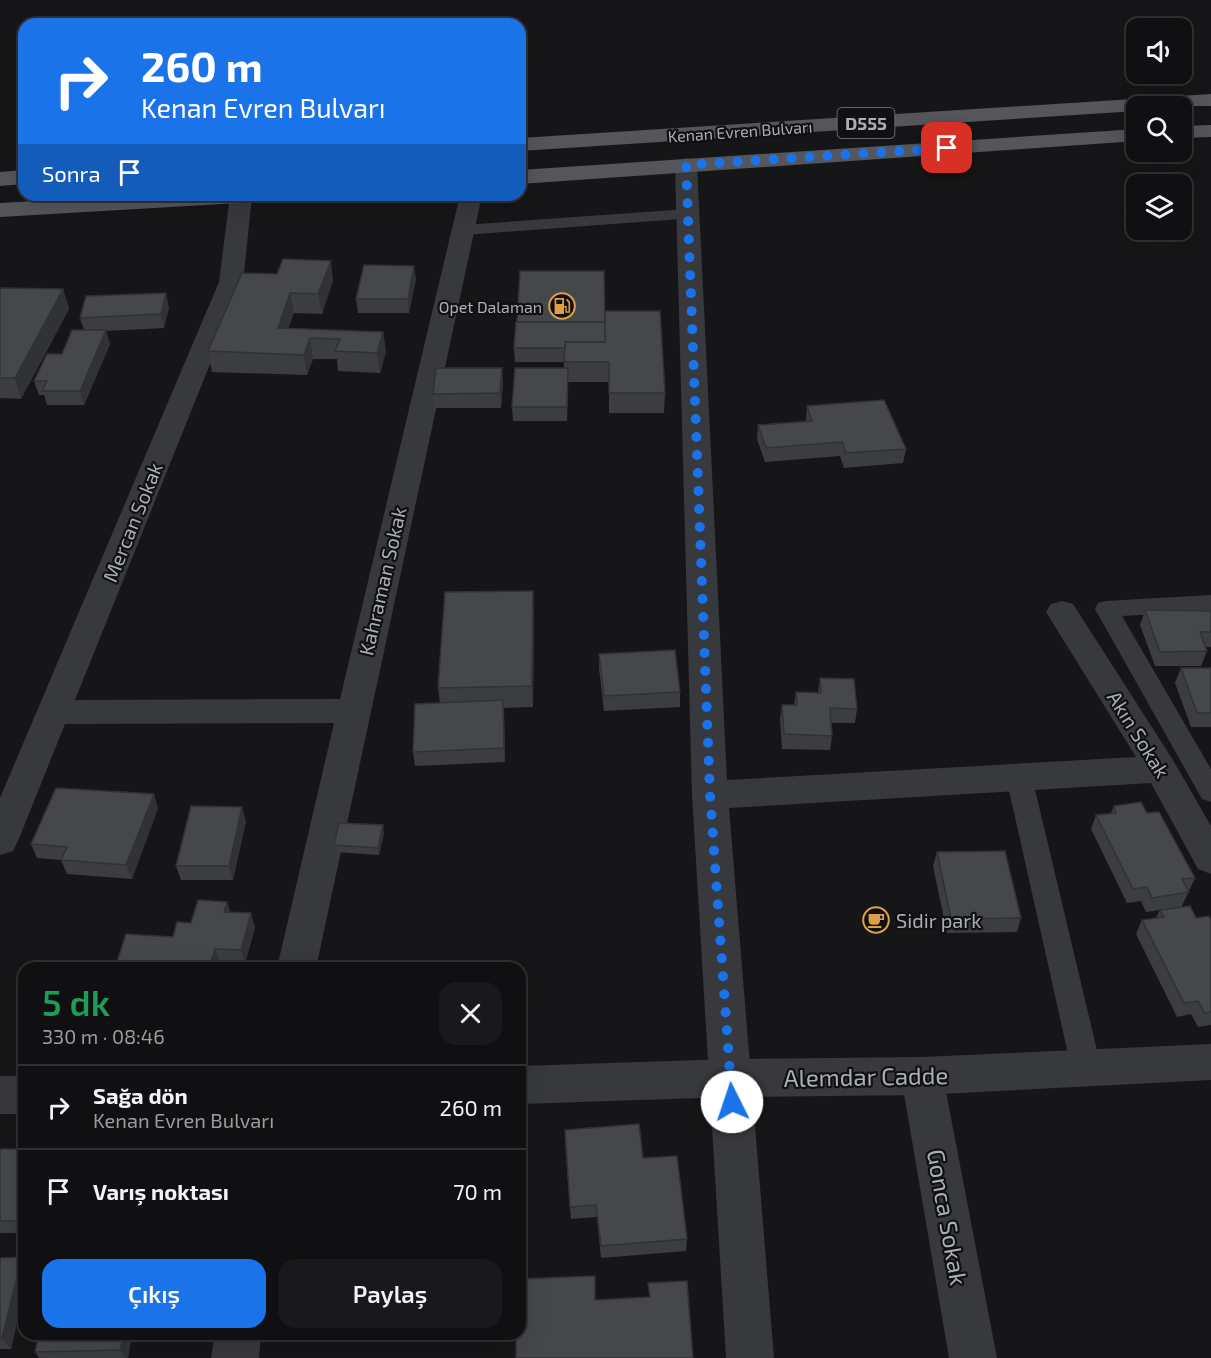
<!DOCTYPE html>
<html lang="tr">
<meta charset="utf-8">
<style>
:root{--surface:#101012;--page:#19191b;--text:#f1f3f6;--muted:#9c9d9f;--line:#303032;--accent:#1a73e8}
body{margin:0;font-family:"Exo 2",sans-serif;background:var(--page);color:var(--text);height:100vh;display:flex;flex-direction:column;font-size:22px;white-space:nowrap}
*{box-sizing:border-box;margin:0}
p{font-size:20px;color:var(--muted)}
.icon{flex:none;width:33px;height:33px;fill:none;stroke:currentColor;stroke-width:2;stroke-linecap:round;stroke-linejoin:round}
.map{position:relative;flex:1;overflow:hidden}
.details{position:absolute;left:18px;top:962px;width:508px;height:378px;display:flex;flex-direction:column;background:var(--surface);border-radius:18px;box-shadow:0 6px 24px #0002,0 0 0 2px var(--line)}
.details>*{flex:none}
.guide{position:absolute;left:18px;top:18px;width:508px;height:183px;border-radius:18px;box-shadow:0 6px 24px #0002,0 0 0 2px var(--line);background:#1a73e8;color:#fff;overflow:hidden}
.tools{position:absolute;left:1126px;top:18px;display:grid;gap:12px}
.tools a{display:grid;place-items:center;width:66px;height:66px;border-radius:12px;background:var(--surface);box-shadow:0 6px 24px #0002,0 0 0 2px var(--line);font-size:30px}
.pin{position:absolute;display:grid;place-items:center;width:51px;height:51px;color:#fff;margin:-26px;border-radius:12px;box-shadow:0 3px 9px #0006}
.me{position:absolute;width:66px;margin:-33px;rotate:356deg;stroke-linejoin:round;filter:drop-shadow(0 0 4px #0008)}
.turn{display:flex;align-items:center;gap:21px;height:126px;padding:0 24px;font-size:27px}
.turn .icon{width:78px;height:78px;stroke-width:2.5}
.turn b{display:block;font-size:42px;line-height:51px}
.then{display:flex;align-items:center;height:57px;padding:0 24px;background:#0003;gap:12px;font-size:22px}
.round{display:grid;place-items:center;flex:none;width:63px;height:63px;border-radius:18px;background:var(--page)}
.overview{display:flex;align-items:center;justify-content:space-between;height:102px;padding:0 24px}
h1{font-size:36px;font-weight:600;line-height:45px;color:#1e9e55}
.button{display:flex;gap:12px;margin-top:auto;padding:12px 24px}
.button a{flex:1;height:69px;border-radius:18px;background:var(--accent);color:#fff;font-size:24px;font-weight:600;line-height:69px;text-align:center}
.button a+a{background:var(--page);color:var(--text)}
ul{padding:0;list-style:none}
li{display:flex;align-items:center;gap:18px;height:84px;padding:0 24px;border-top:2px solid var(--line)}
li div{flex:1}
li b{display:block;font-size:22px}
li em{font-style:normal}
.map>svg:first-child{display:block}
.lines{fill:none;stroke-linecap:round;stroke-linejoin:round}
.service{fill:#38393d;fill-rule:evenodd}
.minor{fill:#38393d;fill-rule:evenodd}
.tertiary{fill:#38393d;fill-rule:evenodd}
.primary{fill:#54565b;fill-rule:evenodd}
.wall{fill:#3b3d40}
.shaded-wall{fill:#303234}
.building{fill:#45474a;stroke:#303234;stroke-width:1.5}
.route{stroke:#1a73e8;stroke-width:10;stroke-dasharray:0 18}
.labels{text-anchor:middle;dominant-baseline:central;stroke-width:4.5;stroke-linejoin:round;paint-order:stroke}
.far-street-label{font-size:16px;fill:#aaafb6;stroke:#111113}
.far-poi-label{font-size:16px;fill:#aaafb6;stroke:#111113;text-anchor:end}
.shield{fill:#111113;stroke:#7c8085;stroke-width:1.5}
.shield-label{font-size:18px;font-weight:bold;fill:#aaafb6}
.street-label{font-size:20px;fill:#aaafb6;stroke:#111113}
.poi-label{font-size:20px;fill:#aaafb6;stroke:#111113;text-anchor:start}
.near-street-label{font-size:24px;fill:#aaafb6;stroke:#111113}
</style>
<div class="map">
<svg width="1211" height="1358" viewBox="0 0 1211 1358">
<rect width="100%" height="100%" fill="#161618"/>
<g class="lines">
<path class="service" d="M 688,209 L 694,210 L 696,214 L 694,218 L 463,235 L 457,234 L 454,230 L 457,226 L 463,225 Z
M 1211,595 L 1211,611 L 1122,616 L 1211,769 L 1211,802 L 1202,799 L 1095,609 L 1098,603 L 1106,601 Z
M 1019,767 L 1028,770 L 1032,777 L 1101,1067 L 1097,1077 L 1086,1080 L 1075,1077 L 1071,1067 L 1006,777 L 1010,770 Z"/>
<path class="minor" d="M 686,158 L 694,160 L 697,165 L 727,780 L 1136,757 L 1046,612 L 1051,604 L 1062,601 L 1073,604 L 1173,760 L 1211,826 L 1211,874 L 1198,869 L 1151,783 L 729,808 L 774,1358 L 726,1358 L 692,795 L 675,165 L 678,160 Z
M 230,195 L 252,196 L 243,282 L 75,700 L 340,699 L 460,195 L 482,195 L 316,968 L 277,968 L 334,723 L 65,724 L 18,841 L 13,851 L 0,855 L 0,798 L 219,282 Z
M 922,1057 L 937,1063 L 943,1076 L 997,1358 L 949,1358 L 901,1076 L 907,1063 Z
M 215,1334 L 261,1334 L 259,1358 L 211,1358 Z"/>
<path class="tertiary" d="M 1211,1044 L 1211,1080 L 922,1095 L 730,1097 L 520,1104 L 520,1066 L 730,1059 L 922,1057 Z
M 0,1076 L 24,1076 L 24,1114 L 0,1114 Z"/>
<path class="primary" d="M 1211,94 L 1211,106 L 1137,106 L 1137,111 L 520,151 L 520,138 Z
M 1211,125 L 1211,137 L 1182,138 L 1182,126 Z
M 1137,129 L 1137,141 L 520,184 L 520,170 Z
M 24,170 L 24,184 L 0,186 L 0,172 Z
M 140,195 L 269,195 L 266,200 L 258,202 L 0,217 L 0,203 Z"/>
</g>
<path class="wall" d="M 242,273 L 333,280 L 322,314 L 294,313 L 288,328 L 383,332 L 386,352 L 380,373 L 338,371 L 337,359 L 313,359 L 307,375 L 212,372 L 208,351 Z
M 416,279 L 409,313 L 358,313 L 356,299 Z
M 0,288 L 63,289 L 69,309 L 21,399 L 0,398 Z
M 169,307 L 164,328 L 106,331 L 110,344 L 84,405 L 47,405 L 44,395 L 39,395 L 34,381 L 84,330 L 80,318 Z
M 605,318 L 665,393 L 664,413 L 609,413 L 609,382 L 568,382 L 567,421 L 513,421 L 512,407 L 564,368 L 564,362 L 515,362 L 514,348 Z
M 503,382 L 501,408 L 435,408 L 433,394 Z
M 807,406 L 906,449 L 903,463 L 844,468 L 840,456 L 765,462 L 757,439 L 758,425 L 806,421 Z
M 1145,610 L 1211,611 L 1211,647 L 1205,647 L 1207,651 L 1201,666 L 1155,666 L 1140,625 Z
M 534,612 L 533,707 L 504,708 L 505,762 L 415,766 L 413,752 L 440,703 L 438,688 Z
M 599,654 L 680,692 L 680,707 L 604,711 L 599,668 Z
M 1181,668 L 1211,668 L 1211,727 L 1191,727 L 1175,683 Z
M 820,678 L 857,709 L 855,723 L 831,723 L 832,736 L 830,750 L 782,749 L 780,719 L 782,705 L 794,705 L 796,692 L 818,693 Z
M 1114,806 L 1195,878 L 1182,906 L 1196,918 L 1211,920 L 1211,1025 L 1198,1027 L 1191,1014 L 1177,1017 L 1136,934 L 1142,920 L 1156,918 L 1160,910 L 1146,912 L 1141,901 L 1127,903 L 1091,829 L 1096,815 L 1111,813 Z
M 158,808 L 132,879 L 67,874 L 61,860 L 37,858 L 31,844 Z
M 246,821 L 233,880 L 181,880 L 176,866 Z
M 384,833 L 379,855 L 335,852 L 334,845 Z
M 937,852 L 1021,918 L 1017,932 L 947,933 L 933,866 Z
M 227,902 L 230,912 L 255,927 L 245,964 L 220,962 L 218,968 L 115,968 L 173,937 L 191,923 Z
M 565,1143 L 643,1158 L 687,1239 L 686,1251 L 601,1258 L 597,1217 L 571,1219 Z
M 0,1149 L 24,1149 L 24,1233 L 0,1233 Z
M 22,1257 L 24,1261 L 24,1292 L 11,1349 L 0,1349 L 0,1258 Z
M 132,1334 L 128,1358 L 39,1358 L 35,1352 Z"/>
<path class="shaded-wall" d="M 331,261 L 333,280 L 322,314 L 318,294 Z
M 414,266 L 416,279 L 409,313 L 408,299 Z
M 63,289 L 69,309 L 21,399 L 15,378 Z
M 166,293 L 169,307 L 164,328 L 161,314 Z
M 290,293 L 294,313 L 281,348 L 278,328 Z
M 106,330 L 110,344 L 84,405 L 80,391 Z
M 383,332 L 386,352 L 380,373 L 377,353 Z
M 310,338 L 313,359 L 307,375 L 304,355 Z
M 502,368 L 503,382 L 501,408 L 500,393 Z
M 533,591 L 534,612 L 533,707 L 532,686 Z
M 503,700 L 504,715 L 505,762 L 504,748 Z
M 154,794 L 158,808 L 132,879 L 126,865 Z
M 242,807 L 246,821 L 233,880 L 229,866 Z
M 383,825 L 384,833 L 379,855 L 378,848 Z
M 227,902 L 231,915 L 224,912 Z
M 251,913 L 255,927 L 245,964 L 241,950 Z
M 215,949 L 220,962 L 218,968 L 209,968 Z
M 22,1257 L 24,1261 L 24,1292 L 11,1349 L 2,1338 Z
M 124,1334 L 132,1334 L 128,1358 L 126,1358 L 120,1350 Z"/>
<path class="building" d="M 283,259 L 331,261 L 318,294 L 290,293 L 278,328 L 383,332 L 377,353 L 335,351 L 340,339 L 310,338 L 304,355 L 208,351 L 242,273 L 277,274 Z
M 364,265 L 414,266 L 408,299 L 356,299 Z
M 520,271 L 604,271 L 605,322 L 517,322 Z
M 0,288 L 63,289 L 15,378 L 0,378 Z
M 166,293 L 161,314 L 80,318 L 86,296 Z
M 605,311 L 660,311 L 665,393 L 609,393 L 609,362 L 564,362 L 565,342 L 605,342 Z
M 516,322 L 605,322 L 605,342 L 565,342 L 565,348 L 514,348 Z
M 72,330 L 106,330 L 80,391 L 42,391 L 47,381 L 34,381 L 47,354 L 62,354 Z
M 436,368 L 502,368 L 500,393 L 433,394 Z
M 515,368 L 568,368 L 567,407 L 512,407 Z
M 884,400 L 906,449 L 846,453 L 842,442 L 766,448 L 758,425 L 812,421 L 807,406 Z
M 533,591 L 532,686 L 438,688 L 445,592 Z
M 1145,610 L 1211,611 L 1211,632 L 1200,632 L 1207,651 L 1160,652 Z
M 675,650 L 680,692 L 604,696 L 599,654 Z
M 1181,668 L 1211,668 L 1211,713 L 1197,713 Z
M 820,678 L 854,679 L 857,709 L 830,708 L 832,736 L 784,734 L 782,705 L 797,705 L 796,692 L 821,693 Z
M 503,700 L 504,748 L 413,752 L 415,704 Z
M 56,788 L 154,794 L 126,865 L 61,860 L 67,847 L 31,844 Z
M 1141,802 L 1147,813 L 1159,812 L 1195,878 L 1182,879 L 1189,892 L 1152,898 L 1147,887 L 1133,889 L 1096,815 L 1116,813 L 1114,806 Z
M 191,806 L 242,807 L 229,866 L 176,866 Z
M 339,823 L 383,825 L 378,848 L 334,845 Z
M 1005,851 L 1021,918 L 951,919 L 937,852 Z
M 198,900 L 227,902 L 224,912 L 251,913 L 241,950 L 215,949 L 209,968 L 115,968 L 126,934 L 173,937 L 177,922 L 191,923 Z
M 1190,906 L 1196,918 L 1209,916 L 1211,920 L 1211,1012 L 1205,1013 L 1198,1001 L 1184,1003 L 1142,920 L 1164,917 L 1160,910 Z
M 639,1124 L 643,1158 L 677,1156 L 687,1239 L 601,1246 L 596,1205 L 570,1207 L 565,1130 Z
M 0,1149 L 24,1149 L 24,1221 L 0,1221 Z
M 22,1257 L 2,1338 L 0,1338 L 0,1258 Z
M 595,1276 L 595,1300 L 650,1297 L 648,1283 L 687,1281 L 693,1358 L 516,1358 L 516,1334 L 520,1334 L 520,1279 Z
M 39,1334 L 124,1334 L 120,1350 L 35,1352 Z"/>
<g class="lines">
<path class="route" d="M 732,1102 L 710,795 L 686,165 L 947,148"/>
</g>
<defs>
<g id="fuel-ring" transform="scale(1.35)"><circle r="9.5" fill="#111113" stroke="#dda049" stroke-width="1.5"/><path d="M-5.5-6h7V0h2V4h1.3V-2.5L3-4.5l.8-.8L6-3V5H2.5V1h-1V6h-7ZM-4.2-4.7v3.2H.2V-4.7Z" fill="#dda049"/></g>
<g id="cafe-ring" transform="scale(1.35)"><circle r="9.5" fill="#111113" stroke="#dda049" stroke-width="1.5"/><path d="M-5.5-4.5H6V0H3Q3 3.5 0 3.5H-2.5Q-5.5 3.5-5.5 0ZM3-3.2v2h1.7v-2ZM-6 4.5H4V6H-6Z" fill="#dda049"/></g>
</defs>
<g fill-rule="evenodd">
<use href="#fuel-ring" x="562" y="306"/>
<use href="#cafe-ring" x="876" y="920"/>
</g>
<g class="labels">
<g class="far-street-label">
<text transform="translate(740 131) rotate(-4)">Kenan Evren Bulvarı</text>
</g>
<g class="far-poi-label">
<text x="542" y="306">Opet Dalaman</text>
</g>
<rect class="shield" x="837.5" y="108" width="57" height="30" rx="4.5"/>
<g class="shield-label">
<text x="866" y="123">D555</text>
</g>
<g class="street-label">
<text transform="translate(132 522) rotate(-68)">Mercan Sokak</text>
<text transform="translate(382 581) rotate(-77)">Kahraman Sokak</text>
<text transform="translate(1139 734) rotate(58)">Akın Sokak</text>
</g>
<g class="poi-label">
<text x="896" y="920">Sidir park</text>
</g>
<g class="near-street-label">
<text transform="translate(866 1076) rotate(-1)">Alemdar Cadde</text>
<text transform="translate(948 1217) rotate(80)">Gonca Sokak</text>
</g>
</g>
</svg>
<div class="tools">
<a><svg class="icon" aria-label="sound" viewBox="0 0 24 24"><path d="M4 9h4l5-4v14l-5-4H4zM17 9q2 3 0 6"/></svg></a>
<a><svg class="icon" aria-label="search" viewBox="0 0 24 24"><circle cx="10" cy="10" r="6"/><path d="M15 15l6 6"/></svg></a>
<a><svg class="icon" aria-label="layers" viewBox="0 0 24 24"><path d="M12 4l9 5-9 5-9-5zM3 14l9 5 9-5"/></svg></a>
</div>
<div class="pin" style="left:947px;top:148px;background:#d93025"><svg class="icon" aria-label="arrive" viewBox="0 0 24 24"><path d="M6 21V4h12l-3 4 3 4H6"/></svg></div>
<svg class="me" style="left:732px;top:1102px" viewBox="-20 -20 40 40"><circle r="19" fill="#fff"/><path d="M0-13L10 11 0 6-10 11z" fill="#1a73e8"/></svg>
<div class="guide">
<div class="turn"><svg class="icon" aria-label="right" viewBox="0 0 24 24"><path d="M7 20v-9h11M14 6l5 5-5 5"/></svg><div><b>260 m</b>Kenan Evren Bulvarı</div></div>
<div class="then">Sonra<svg class="icon" aria-label="arrive" viewBox="0 0 24 24"><path d="M6 21V4h12l-3 4 3 4H6"/></svg></div>
</div>
<section class="details">
<div class="overview"><div><h1>5 dk</h1><p>330 m · 08:46</p></div><a class="round"><svg class="icon" aria-label="close" viewBox="0 0 24 24"><path d="M6 6l12 12M18 6L6 18"/></svg></a></div>
<ul>
<li><svg class="icon" aria-label="right" viewBox="0 0 24 24"><path d="M7 20v-9h11M14 6l5 5-5 5"/></svg><div><b>Sağa dön</b><p>Kenan Evren Bulvarı</p></div><em>260 m</em></li>
<li><svg class="icon" aria-label="arrive" viewBox="0 0 24 24"><path d="M6 21V4h12l-3 4 3 4H6"/></svg><div><b>Varış noktası</b></div><em>70 m</em></li>
</ul>
<div class="button"><a>Çıkış</a><a>Paylaş</a></div>
</section>
</div>
